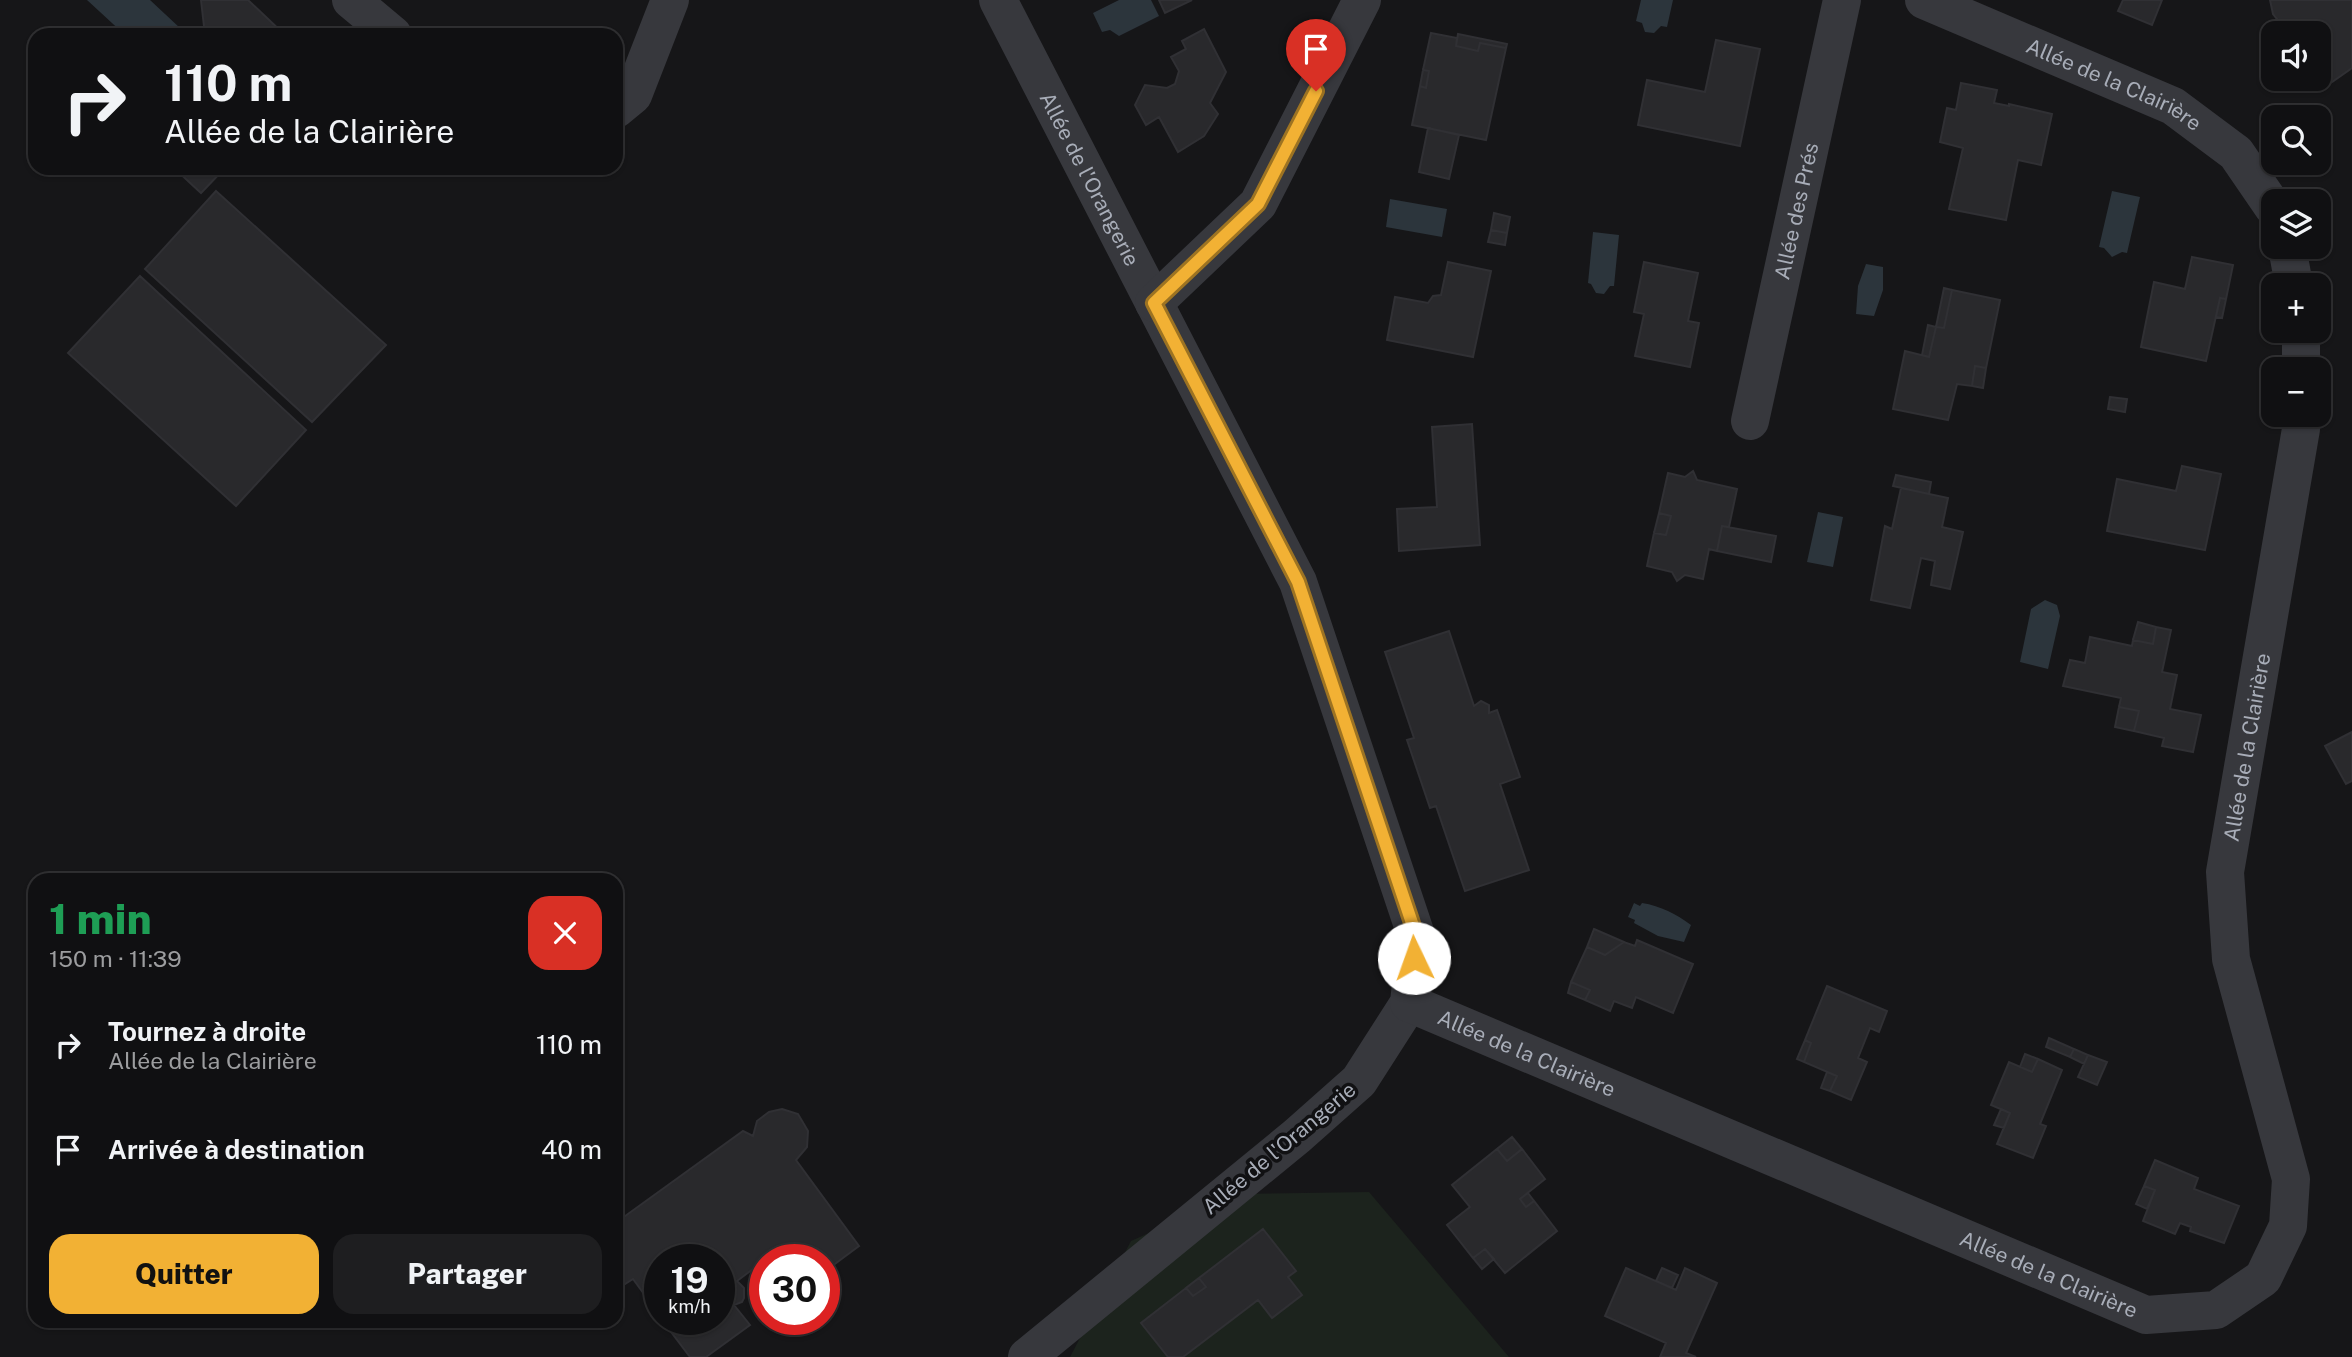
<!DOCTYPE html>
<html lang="fr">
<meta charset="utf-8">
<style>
:root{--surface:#101012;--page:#1e1e20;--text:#f1f3f6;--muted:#9c9d9f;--line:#303032;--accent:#f2b134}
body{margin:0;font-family:"Public Sans",sans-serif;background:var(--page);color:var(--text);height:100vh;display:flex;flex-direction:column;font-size:26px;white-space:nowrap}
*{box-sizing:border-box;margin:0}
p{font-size:23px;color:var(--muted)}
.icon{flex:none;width:38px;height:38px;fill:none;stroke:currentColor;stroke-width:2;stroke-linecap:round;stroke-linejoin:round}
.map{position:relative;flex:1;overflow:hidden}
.details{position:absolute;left:28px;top:873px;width:595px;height:455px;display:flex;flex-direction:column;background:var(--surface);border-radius:21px;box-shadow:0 2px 5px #0004,0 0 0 2px var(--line)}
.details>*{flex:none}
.banner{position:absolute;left:28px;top:28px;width:595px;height:147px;border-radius:21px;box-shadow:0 2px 5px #0004,0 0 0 2px var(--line);background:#101012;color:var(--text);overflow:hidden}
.buttons{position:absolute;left:2261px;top:21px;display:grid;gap:14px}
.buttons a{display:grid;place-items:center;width:70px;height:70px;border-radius:14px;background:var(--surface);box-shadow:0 2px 5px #0004,0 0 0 2px var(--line);font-size:35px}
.speed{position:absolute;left:644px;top:1244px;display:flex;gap:14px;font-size:35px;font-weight:700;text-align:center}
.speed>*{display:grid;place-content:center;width:91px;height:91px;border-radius:50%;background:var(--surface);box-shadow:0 2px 5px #0004,0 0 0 2px var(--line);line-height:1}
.speed small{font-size:18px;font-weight:400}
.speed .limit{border:10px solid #d22;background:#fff;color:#111}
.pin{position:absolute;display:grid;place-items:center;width:60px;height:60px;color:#fff;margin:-72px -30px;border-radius:50% 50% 50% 0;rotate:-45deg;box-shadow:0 0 7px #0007}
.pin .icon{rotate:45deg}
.me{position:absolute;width:77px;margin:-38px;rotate:357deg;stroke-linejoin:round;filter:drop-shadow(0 0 5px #0008)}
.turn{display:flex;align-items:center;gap:24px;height:147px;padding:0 21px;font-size:32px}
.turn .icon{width:91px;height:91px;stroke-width:2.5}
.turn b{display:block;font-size:49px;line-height:60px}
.round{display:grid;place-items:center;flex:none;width:74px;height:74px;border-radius:21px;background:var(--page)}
.headline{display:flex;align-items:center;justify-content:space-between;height:119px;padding:0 21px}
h1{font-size:42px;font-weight:800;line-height:52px;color:#1e9e55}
.button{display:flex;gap:14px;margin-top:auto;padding:14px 21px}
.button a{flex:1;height:80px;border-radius:21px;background:var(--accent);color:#111;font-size:28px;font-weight:800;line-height:80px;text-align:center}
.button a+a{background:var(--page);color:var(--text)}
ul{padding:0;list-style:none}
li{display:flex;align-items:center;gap:21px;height:105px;padding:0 21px}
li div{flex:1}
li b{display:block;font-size:26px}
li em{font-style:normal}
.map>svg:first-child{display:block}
.green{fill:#1c231d}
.water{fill:#2c353c}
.building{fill:#29292c;stroke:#303034;stroke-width:2}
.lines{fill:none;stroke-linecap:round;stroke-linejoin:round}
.minor{stroke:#37383d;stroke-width:38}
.route-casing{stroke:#9d7322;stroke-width:18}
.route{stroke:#f2b134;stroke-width:12}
.labels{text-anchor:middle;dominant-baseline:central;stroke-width:7;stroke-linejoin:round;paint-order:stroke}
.street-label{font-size:21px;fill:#a8adb8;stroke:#111113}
</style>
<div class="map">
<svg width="2352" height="1357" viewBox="0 0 2352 1357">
<rect width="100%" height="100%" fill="#161618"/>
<path class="green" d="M 1369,1192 L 1509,1357 L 1070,1357 L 1131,1241 L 1236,1194 Z"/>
<path class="water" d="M 87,0 L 150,0 L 180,28 L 173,35 L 125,35 Z
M 1119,0 L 1151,0 L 1159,16 L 1119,36 L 1110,30 L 1102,32 L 1093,13 Z
M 1641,0 L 1673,0 L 1667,27 L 1661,26 L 1654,33 L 1645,32 L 1642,23 L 1636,21 Z
M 2112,191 L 2140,197 L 2127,253 L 2122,252 L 2112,257 L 2104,248 L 2099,247 Z
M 1390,199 L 1447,209 L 1442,237 L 1386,227 Z
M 1593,232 L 1619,235 L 1614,286 L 1610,286 L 1604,294 L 1596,293 L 1591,284 L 1588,283 Z
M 1866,264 L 1883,267 L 1883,290 L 1874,316 L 1856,314 L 1858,286 Z
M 1818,512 L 1843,517 L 1833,567 L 1807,562 Z
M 2045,600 L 2057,605 L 2060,616 L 2048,669 L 2020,662 L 2031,609 Z
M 1634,903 L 1640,906 L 1642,903 C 1661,906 1676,914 1691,925 L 1684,942 L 1658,936 L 1634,923 L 1635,920 L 1628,917 Z"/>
<path class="building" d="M 201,0 L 248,0 L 285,35 L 205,35 Z
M 1159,0 L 1192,0 L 1165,13 Z
M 2123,0 L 2162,0 L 2152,25 L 2118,11 Z
M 2270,0 L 2352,0 L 2352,68 L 2332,82 L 2319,61 L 2319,33 L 2294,33 L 2284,28 L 2273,14 Z
M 1204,29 L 1226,72 L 1210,103 L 1218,114 L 1204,136 L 1178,152 L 1159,117 L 1146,125 L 1135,105 L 1145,85 L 1167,88 L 1175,84 L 1179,71 L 1171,57 L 1186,49 L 1182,41 Z
M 1431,33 L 1457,38 L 1456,46 L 1478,51 L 1480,43 L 1506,48 L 1486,140 L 1412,125 L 1420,86 L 1426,88 L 1429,71 L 1423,70 Z
M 1458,34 L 1507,44 L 1506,48 L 1480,43 L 1478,51 L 1456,46 Z
M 1716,40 L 1760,49 L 1740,146 L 1638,125 L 1647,80 L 1705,92 Z
M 1423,70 L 1429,71 L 1426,88 L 1420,86 Z
M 1961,83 L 1997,90 L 1994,103 L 2009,106 L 2009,104 L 2052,114 L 2041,165 L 2018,160 L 2006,220 L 1949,209 L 1963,148 L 1940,142 L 1947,108 L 1956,110 Z
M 1428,128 L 1459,135 L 1449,179 L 1419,172 Z
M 174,168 L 225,168 L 201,193 Z
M 216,191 L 386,345 L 312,422 L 145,269 Z
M 1494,213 L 1510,217 L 1507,233 L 1491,230 Z
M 1491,230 L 1507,233 L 1505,245 L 1488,242 Z
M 2192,257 L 2233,265 L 2226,299 L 2220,298 L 2206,361 L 2141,347 L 2154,282 L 2185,289 Z
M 1448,262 L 1491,271 L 1473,357 L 1387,340 L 1395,297 L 1428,303 L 1433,296 L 1441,295 Z
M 1644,262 L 1698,273 L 1688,321 L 1699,323 L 1690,367 L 1635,356 L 1644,314 L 1634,312 Z
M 140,276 L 306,430 L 236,506 L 68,353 Z
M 1944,288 L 1952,290 L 1944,328 L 1936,327 Z
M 1952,290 L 2000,300 L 1986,368 L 1975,366 L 1972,386 L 1957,384 L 1948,420 L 1893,409 L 1905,351 L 1929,357 L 1936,327 L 1944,328 Z
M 2220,298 L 2226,299 L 2222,318 L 2216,317 Z
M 1928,325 L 1936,327 L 1929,357 L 1922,355 Z
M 1975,366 L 1986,368 L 1983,388 L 1972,386 Z
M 2110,397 L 2127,399 L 2125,412 L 2108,409 Z
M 1472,424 L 1480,545 L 1399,551 L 1397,509 L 1437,507 L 1432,427 Z
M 2182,466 L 2221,474 L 2205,550 L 2107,531 L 2117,479 L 2176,491 Z
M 1693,471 L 1697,480 L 1737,489 L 1729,527 L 1722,526 L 1717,551 L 1709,549 L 1703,579 L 1685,575 L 1677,581 L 1672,572 L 1647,566 L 1654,533 L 1666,535 L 1671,516 L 1659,513 L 1668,473 L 1685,477 Z
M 1896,475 L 1931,482 L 1929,494 L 1893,486 Z
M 1901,488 L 1948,498 L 1942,527 L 1963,532 L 1950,589 L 1931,585 L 1935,561 L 1921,558 L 1910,608 L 1871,600 L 1885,526 L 1892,529 Z
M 1659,513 L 1671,516 L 1666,535 L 1654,533 Z
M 1722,526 L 1776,536 L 1771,562 L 1717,551 Z
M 2138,622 L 2156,627 L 2153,644 L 2133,640 Z
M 2156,627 L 2171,630 L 2162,672 L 2177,675 L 2170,709 L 2201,715 L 2193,752 L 2162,746 L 2164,738 L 2134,731 L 2139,711 L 2119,707 L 2121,698 L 2063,686 L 2070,660 L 2085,663 L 2090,637 L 2132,646 L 2133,640 L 2153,644 Z
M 1449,631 L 1474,706 L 1481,701 L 1489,705 L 1489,713 L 1497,710 L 1520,777 L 1500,784 L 1529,870 L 1465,891 L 1436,806 L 1430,808 L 1407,740 L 1414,738 L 1385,652 Z
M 2119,707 L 2139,711 L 2134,731 L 2115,727 Z
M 2352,732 L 2352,781 L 2346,784 L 2325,746 Z
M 1594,929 L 1624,942 L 1605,955 L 1587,947 Z
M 1637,940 L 1693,964 L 1673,1013 L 1636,997 L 1632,1008 L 1614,1001 L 1610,1011 L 1585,1000 L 1590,990 L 1571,982 L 1587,947 L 1605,955 L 1624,942 L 1635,946 Z
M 1571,982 L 1590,990 L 1585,1000 L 1568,993 Z
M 1827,986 L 1887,1011 L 1879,1032 L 1870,1028 L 1858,1058 L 1867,1062 L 1851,1100 L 1830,1091 L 1837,1076 L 1804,1062 L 1811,1043 L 1805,1040 Z
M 2049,1038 L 2074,1049 L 2070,1057 L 2046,1047 Z
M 1805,1040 L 1811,1043 L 1804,1062 L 1797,1059 Z
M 2074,1049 L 2088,1055 L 2084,1064 L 2070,1057 Z
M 2025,1054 L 2038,1059 L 2032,1072 L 2020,1067 Z
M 2088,1055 L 2107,1062 L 2097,1085 L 2078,1077 Z
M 2038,1059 L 2062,1070 L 2040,1124 L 2046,1126 L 2033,1158 L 1997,1144 L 2010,1113 L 1991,1105 L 2009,1062 L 2032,1072 Z
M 1827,1072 L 1837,1076 L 1830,1091 L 1821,1088 Z
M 782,1109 L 798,1114 L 808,1131 L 807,1147 L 796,1160 L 859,1246 L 824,1272 L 824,1260 L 765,1260 L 737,1281 L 744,1288 L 744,1298 L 742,1302 L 734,1305 L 750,1325 L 706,1357 L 690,1357 L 662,1320 L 719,1320 L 719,1260 L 660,1260 L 660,1316 L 633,1279 L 625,1284 L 616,1285 L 616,1230 L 619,1230 L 621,1219 L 743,1131 L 753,1136 L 757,1121 L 769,1112 Z
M 2001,1109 L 2010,1113 L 2004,1128 L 1994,1125 Z
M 1512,1137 L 1522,1149 L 1507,1161 L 1497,1149 Z
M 1497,1149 L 1507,1161 L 1522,1149 L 1545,1179 L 1520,1199 L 1526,1207 L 1534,1201 L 1557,1231 L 1505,1273 L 1485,1249 L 1473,1258 L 1447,1225 L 1470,1207 L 1452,1185 Z
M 2155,1160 L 2198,1178 L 2194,1189 L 2239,1206 L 2224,1243 L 2190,1231 L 2191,1227 L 2180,1223 L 2175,1234 L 2143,1221 L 2155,1190 L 2144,1186 Z
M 2144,1186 L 2155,1190 L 2147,1209 L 2136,1204 Z
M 1528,1193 L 1534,1201 L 1526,1207 L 1520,1199 Z
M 1263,1229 L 1296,1271 L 1288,1277 L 1302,1295 L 1272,1318 L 1258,1300 L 1183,1357 L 1168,1357 L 1141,1323 L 1186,1288 L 1193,1296 L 1206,1287 L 1199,1278 Z
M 1485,1249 L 1494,1259 L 1482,1269 L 1473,1258 Z
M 1626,1268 L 1676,1290 L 1685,1268 L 1717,1283 L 1686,1353 L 1696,1357 L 1660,1357 L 1666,1343 L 1605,1316 Z
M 1662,1268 L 1678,1275 L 1672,1288 L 1656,1281 Z
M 1199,1278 L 1206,1287 L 1193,1296 L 1186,1288 Z"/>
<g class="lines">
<g class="minor">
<path d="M 351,0 L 393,35"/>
<path id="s1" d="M 998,0 L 1298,582 L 1416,935 L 1409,1003 L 1359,1081 L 1297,1136 L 1027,1357"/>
<path id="s2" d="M 1924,0 L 2173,106 L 2236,153 L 2273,207"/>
<path d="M 616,109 L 633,95 L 670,0"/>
<path d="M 2287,247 L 2294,285"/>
<path d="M 1154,303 L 1258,204 L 1362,0"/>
<path d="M 2301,369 L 2301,331"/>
<path id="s3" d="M 1750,421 L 1842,0"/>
<path id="s4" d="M 1409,1003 L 2146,1315 L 2216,1310 L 2263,1278 L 2288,1226 L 2291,1179 L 2231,959 L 2225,872 L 2301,429 L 2301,415"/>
</g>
</g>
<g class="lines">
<g class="route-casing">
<path id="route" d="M 1316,91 L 1258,204 L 1154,303 L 1298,582 L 1416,935 L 1414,958"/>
</g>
<use href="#route" class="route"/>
</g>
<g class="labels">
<g class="street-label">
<text stroke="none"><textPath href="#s2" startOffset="208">Allée de la Clairière</textPath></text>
<text stroke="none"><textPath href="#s1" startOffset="201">Allée de l'Orangerie</textPath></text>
<text stroke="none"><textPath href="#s3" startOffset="215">Allée des Prés</textPath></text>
<text stroke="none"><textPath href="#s4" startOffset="1474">Allée de la Clairière</textPath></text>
<text stroke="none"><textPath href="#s4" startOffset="128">Allée de la Clairière</textPath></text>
<text transform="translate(1279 1148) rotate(-40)">Allée de l'Orangerie</text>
<text stroke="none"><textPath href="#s4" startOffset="695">Allée de la Clairière</textPath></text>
</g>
</g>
</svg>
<div class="buttons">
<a><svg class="icon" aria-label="sound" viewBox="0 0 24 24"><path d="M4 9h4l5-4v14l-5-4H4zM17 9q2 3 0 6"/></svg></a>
<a><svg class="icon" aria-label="search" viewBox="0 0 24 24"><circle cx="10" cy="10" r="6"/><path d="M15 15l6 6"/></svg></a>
<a><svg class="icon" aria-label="layers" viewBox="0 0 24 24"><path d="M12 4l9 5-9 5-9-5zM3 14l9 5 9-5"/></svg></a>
<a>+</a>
<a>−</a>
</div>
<div class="speed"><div>19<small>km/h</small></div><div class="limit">30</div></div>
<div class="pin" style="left:1316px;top:91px;background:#d93025"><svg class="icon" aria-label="arrive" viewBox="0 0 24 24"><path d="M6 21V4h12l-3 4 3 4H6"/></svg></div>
<svg class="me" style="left:1414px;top:958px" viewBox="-20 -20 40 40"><circle r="19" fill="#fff"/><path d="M0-13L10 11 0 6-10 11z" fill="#f2b134"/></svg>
<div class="banner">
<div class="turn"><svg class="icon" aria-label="right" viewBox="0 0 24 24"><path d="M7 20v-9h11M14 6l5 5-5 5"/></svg><div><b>110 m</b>Allée de la Clairière</div></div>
</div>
<section class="details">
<div class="headline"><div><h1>1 min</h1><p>150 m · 11:39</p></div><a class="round" style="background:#d93025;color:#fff"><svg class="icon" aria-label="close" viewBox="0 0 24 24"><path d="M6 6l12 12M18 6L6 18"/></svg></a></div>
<ul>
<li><svg class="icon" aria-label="right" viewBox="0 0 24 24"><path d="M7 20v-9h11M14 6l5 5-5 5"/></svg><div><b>Tournez à droite</b><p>Allée de la Clairière</p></div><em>110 m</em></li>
<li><svg class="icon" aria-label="arrive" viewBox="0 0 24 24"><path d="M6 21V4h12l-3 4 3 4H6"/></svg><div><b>Arrivée à destination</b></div><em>40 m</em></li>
</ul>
<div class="button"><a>Quitter</a><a>Partager</a></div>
</section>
</div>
